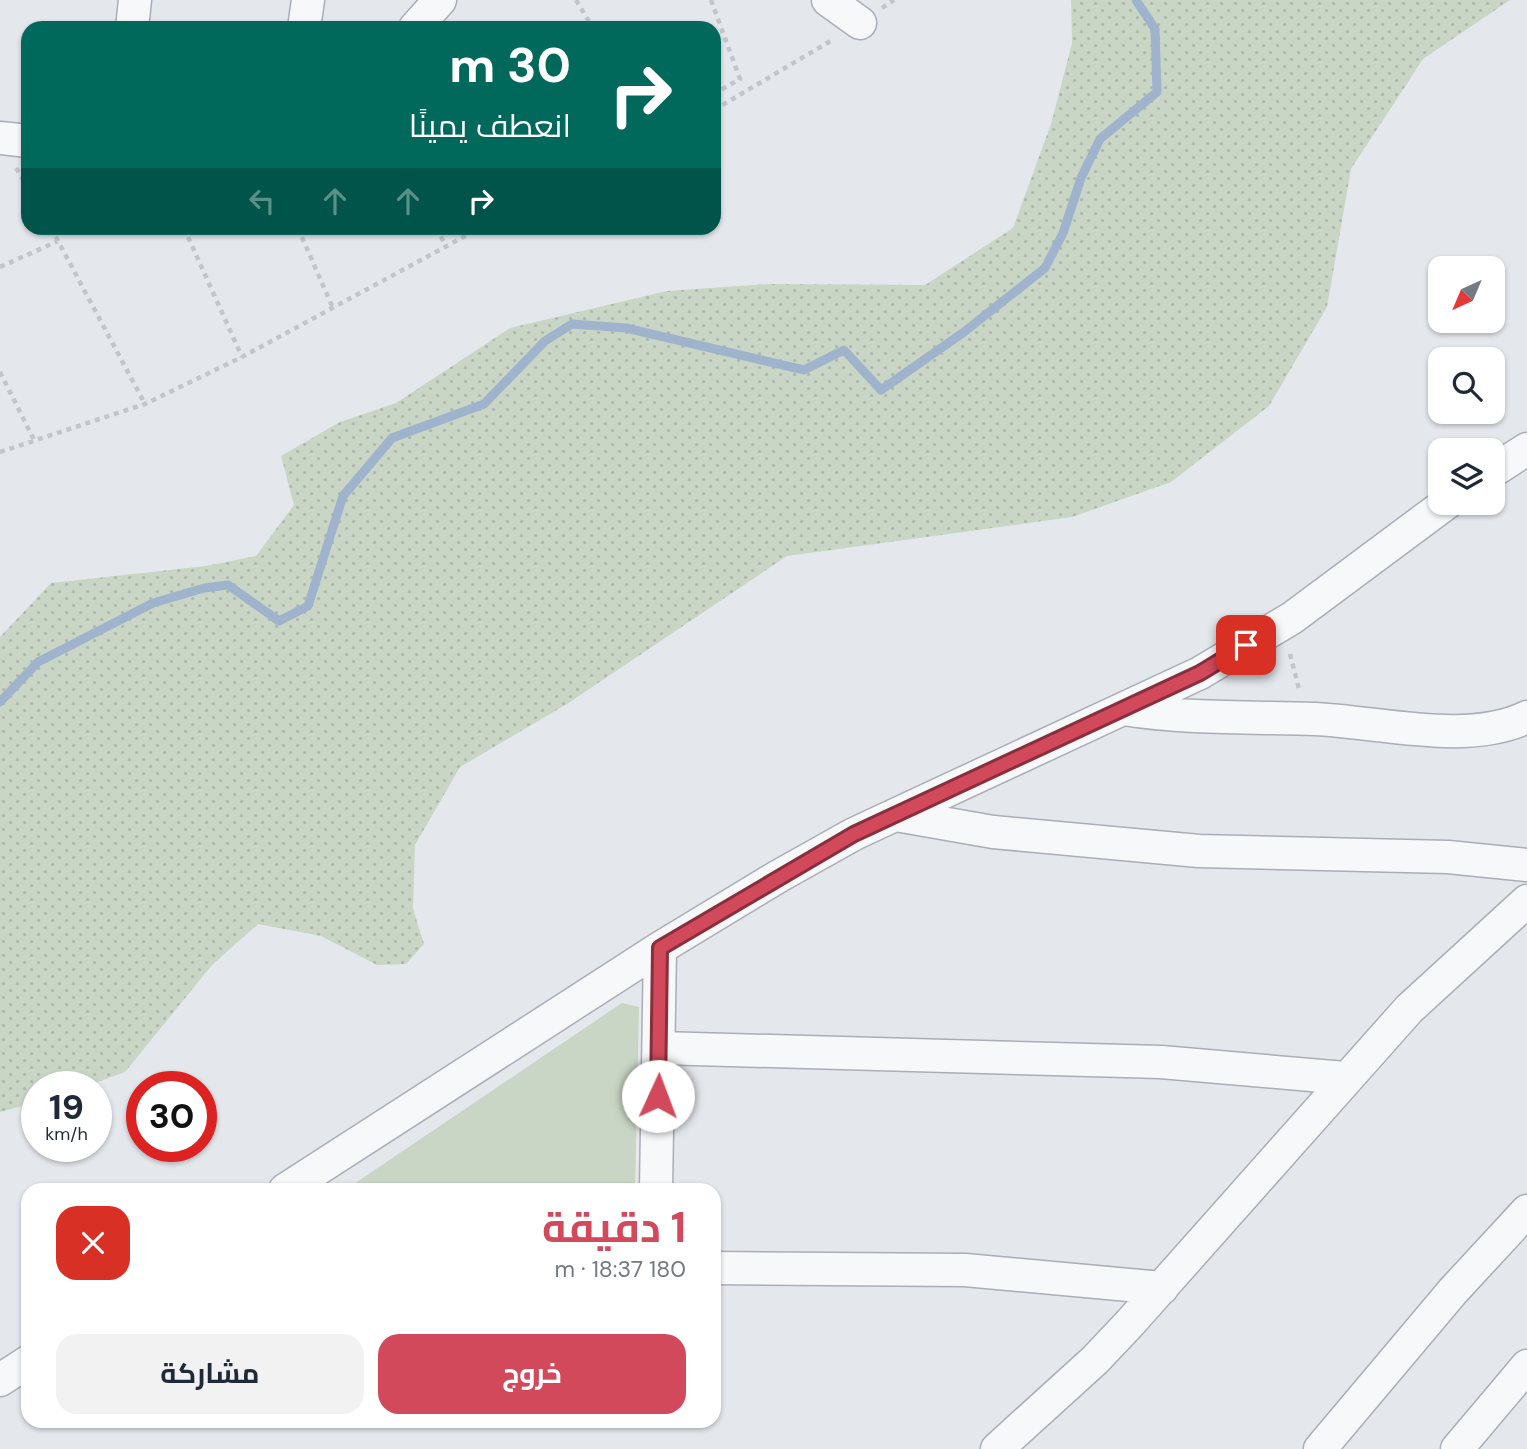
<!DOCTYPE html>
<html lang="ar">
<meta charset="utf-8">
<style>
:root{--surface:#fff;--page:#f2f2f3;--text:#1f2937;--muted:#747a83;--accent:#d1495b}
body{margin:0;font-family:"DM Sans",Cairo,sans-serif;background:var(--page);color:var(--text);direction:rtl;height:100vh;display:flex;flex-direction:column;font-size:26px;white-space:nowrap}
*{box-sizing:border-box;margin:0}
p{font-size:23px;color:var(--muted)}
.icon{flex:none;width:38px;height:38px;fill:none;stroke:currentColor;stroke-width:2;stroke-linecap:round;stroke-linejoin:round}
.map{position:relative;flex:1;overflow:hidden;direction:ltr}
.details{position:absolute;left:21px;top:1183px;width:700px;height:245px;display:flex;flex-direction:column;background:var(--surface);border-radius:21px;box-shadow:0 2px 5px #0004;direction:rtl}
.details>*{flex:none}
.hud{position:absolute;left:21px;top:21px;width:700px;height:214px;border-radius:21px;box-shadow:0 2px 5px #0004;direction:rtl;background:#00695c;color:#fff;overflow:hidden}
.needle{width:46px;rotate:224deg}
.controls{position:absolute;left:1428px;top:256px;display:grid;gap:14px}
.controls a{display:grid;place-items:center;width:77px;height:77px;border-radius:14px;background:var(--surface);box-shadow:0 2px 5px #0004;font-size:35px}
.speed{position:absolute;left:21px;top:1071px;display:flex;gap:14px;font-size:35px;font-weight:700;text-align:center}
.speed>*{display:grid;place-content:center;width:91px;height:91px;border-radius:50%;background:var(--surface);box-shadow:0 2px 5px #0004;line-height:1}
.speed small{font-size:18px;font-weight:400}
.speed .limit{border:10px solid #d22;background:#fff;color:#111}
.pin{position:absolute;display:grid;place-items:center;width:60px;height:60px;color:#fff;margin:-30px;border-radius:14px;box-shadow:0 4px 10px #0006}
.me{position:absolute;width:77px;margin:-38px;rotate:2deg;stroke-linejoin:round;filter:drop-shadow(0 0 5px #0008)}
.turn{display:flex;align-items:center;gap:24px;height:147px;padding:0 35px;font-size:32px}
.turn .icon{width:91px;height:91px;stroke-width:2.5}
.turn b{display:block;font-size:49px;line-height:60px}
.lanes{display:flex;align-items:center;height:66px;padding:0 35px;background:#0003;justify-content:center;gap:35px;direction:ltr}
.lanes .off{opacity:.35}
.round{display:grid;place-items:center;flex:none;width:74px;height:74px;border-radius:21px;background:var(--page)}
.overview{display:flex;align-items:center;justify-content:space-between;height:119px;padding:0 35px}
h1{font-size:42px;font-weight:700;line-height:52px;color:var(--accent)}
.action{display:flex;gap:14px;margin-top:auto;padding:14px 35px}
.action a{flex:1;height:80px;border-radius:21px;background:var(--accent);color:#fff;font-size:28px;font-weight:700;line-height:80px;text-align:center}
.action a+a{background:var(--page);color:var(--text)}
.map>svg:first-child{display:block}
.grass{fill:url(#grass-dots)}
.park{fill:#c9d6c5}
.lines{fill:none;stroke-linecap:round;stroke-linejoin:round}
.stream{stroke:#9fb4cc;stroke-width:9}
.minor-casing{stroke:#a9aeb7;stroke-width:35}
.path{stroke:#c2c5cb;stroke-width:4.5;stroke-dasharray:5 5;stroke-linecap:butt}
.minor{stroke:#f7f8fa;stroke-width:32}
.route-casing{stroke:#882f3b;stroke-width:18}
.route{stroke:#d1495b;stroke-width:12}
</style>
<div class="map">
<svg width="1527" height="1449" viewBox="0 0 1527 1449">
<defs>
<pattern id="grass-dots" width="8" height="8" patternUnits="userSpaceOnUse" patternTransform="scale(1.75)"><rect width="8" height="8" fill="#c9d6c5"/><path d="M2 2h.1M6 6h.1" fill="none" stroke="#adb8ab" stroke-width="1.8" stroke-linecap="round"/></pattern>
</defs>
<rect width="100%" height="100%" fill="#e4e7ec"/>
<path class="grass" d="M 1071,0 L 1510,0 L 1423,59 L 1351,169 L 1327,307 L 1269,406 L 1171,482 L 1072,517 L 787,556 L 567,704 L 460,767 L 415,845 L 413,909 L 424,944 L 406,964 L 377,965 L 321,936 L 258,924 L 212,965 L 125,1072 L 84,1087 L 37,1087 L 37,1102 L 0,1112 L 0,637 L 51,583 L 206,566 L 256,556 L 294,505 L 281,456 L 340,422 L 396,403 L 510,328 L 667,291 L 769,284 L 925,285 L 1013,228 L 1051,124 L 1072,43 Z"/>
<path class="park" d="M 622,1003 L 639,1007 L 635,1190 L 345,1190 Z"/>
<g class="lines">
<path class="stream" d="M 0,702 L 38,662 L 153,603 L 204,588 L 228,585 L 279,621 L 308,606 L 343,496 L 392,438 L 484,404 L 545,341 L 572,324 L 626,328 L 804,370 L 844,350 L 881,390 L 964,332 L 1045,268 L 1063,233 L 1081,178 L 1100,139 L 1157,92 L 1155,29 L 1136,0"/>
<g class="minor-casing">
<path id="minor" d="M 828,0 L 860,23
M 132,28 L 135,0
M 304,28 L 308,0
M 415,28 L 440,0
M 0,138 L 28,141
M 1493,471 L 1527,449
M 1123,709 C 1186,719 1251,717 1315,719 C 1379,722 1468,746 1527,717
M 896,815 L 993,832 L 1199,851 L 1448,857 L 1527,865
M 660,1048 L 1161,1062 L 1345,1078
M 285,1190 L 660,948 L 779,876 L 854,834 L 1200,673 L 1292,618 L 1448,502
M 656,1190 L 660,948
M 714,1268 L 965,1270 L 1162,1288
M 0,1380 L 28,1362
M 997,1449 L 1095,1360 L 1130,1323 L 1409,1009 L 1527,901
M 1320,1449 L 1453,1291 L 1527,1211
M 1457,1449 L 1527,1366"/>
</g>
<path class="path" d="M 576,0 L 593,28
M 711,0 L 740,79 L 714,94
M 882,8 L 894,0
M 714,110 L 834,39
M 16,168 L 28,188
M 51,228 L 145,404
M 184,228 L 242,357
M 298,228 L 332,306
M 436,228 L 446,246
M 0,267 L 58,241
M 0,372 L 35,442
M 0,452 L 145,404 L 242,357 L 480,228
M 1290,654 L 1299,689"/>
<use href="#minor" class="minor"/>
</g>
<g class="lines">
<g class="route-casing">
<path id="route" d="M 658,1096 L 660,948 L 854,834 L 1200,673 L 1246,645"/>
</g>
<use href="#route" class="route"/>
</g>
</svg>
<div class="controls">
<a><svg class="needle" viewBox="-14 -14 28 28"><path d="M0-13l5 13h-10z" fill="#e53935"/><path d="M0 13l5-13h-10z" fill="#747a83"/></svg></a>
<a><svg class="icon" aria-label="search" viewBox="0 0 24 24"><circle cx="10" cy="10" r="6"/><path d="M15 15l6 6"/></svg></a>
<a><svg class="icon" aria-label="layers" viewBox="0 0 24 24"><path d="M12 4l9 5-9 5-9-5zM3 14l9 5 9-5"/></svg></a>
</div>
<div class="speed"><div>19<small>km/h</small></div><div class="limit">30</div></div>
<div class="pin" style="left:1246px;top:645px;background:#d93025"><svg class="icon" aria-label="arrive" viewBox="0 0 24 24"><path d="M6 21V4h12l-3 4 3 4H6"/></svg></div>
<svg class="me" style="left:658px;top:1096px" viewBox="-20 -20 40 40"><circle r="19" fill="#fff"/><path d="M0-13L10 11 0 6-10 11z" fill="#d1495b"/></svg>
<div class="hud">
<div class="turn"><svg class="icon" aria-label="right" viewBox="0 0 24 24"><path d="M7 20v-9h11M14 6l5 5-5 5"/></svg><div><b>30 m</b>انعطف يمينًا</div></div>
<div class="lanes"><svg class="icon off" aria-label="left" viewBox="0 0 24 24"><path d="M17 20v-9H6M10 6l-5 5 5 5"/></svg><svg class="icon off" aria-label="ahead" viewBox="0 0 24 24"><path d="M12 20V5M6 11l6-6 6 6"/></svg><svg class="icon off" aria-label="ahead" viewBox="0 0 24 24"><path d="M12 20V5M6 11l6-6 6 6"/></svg><svg class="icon" aria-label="right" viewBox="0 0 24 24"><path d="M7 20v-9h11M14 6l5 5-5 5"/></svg></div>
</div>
<section class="details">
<div class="overview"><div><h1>1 دقيقة</h1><p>180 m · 18:37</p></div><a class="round" style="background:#d93025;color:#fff"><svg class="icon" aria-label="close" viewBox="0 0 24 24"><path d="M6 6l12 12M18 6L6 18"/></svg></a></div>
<div class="action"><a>خروج</a><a>مشاركة</a></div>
</section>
</div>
